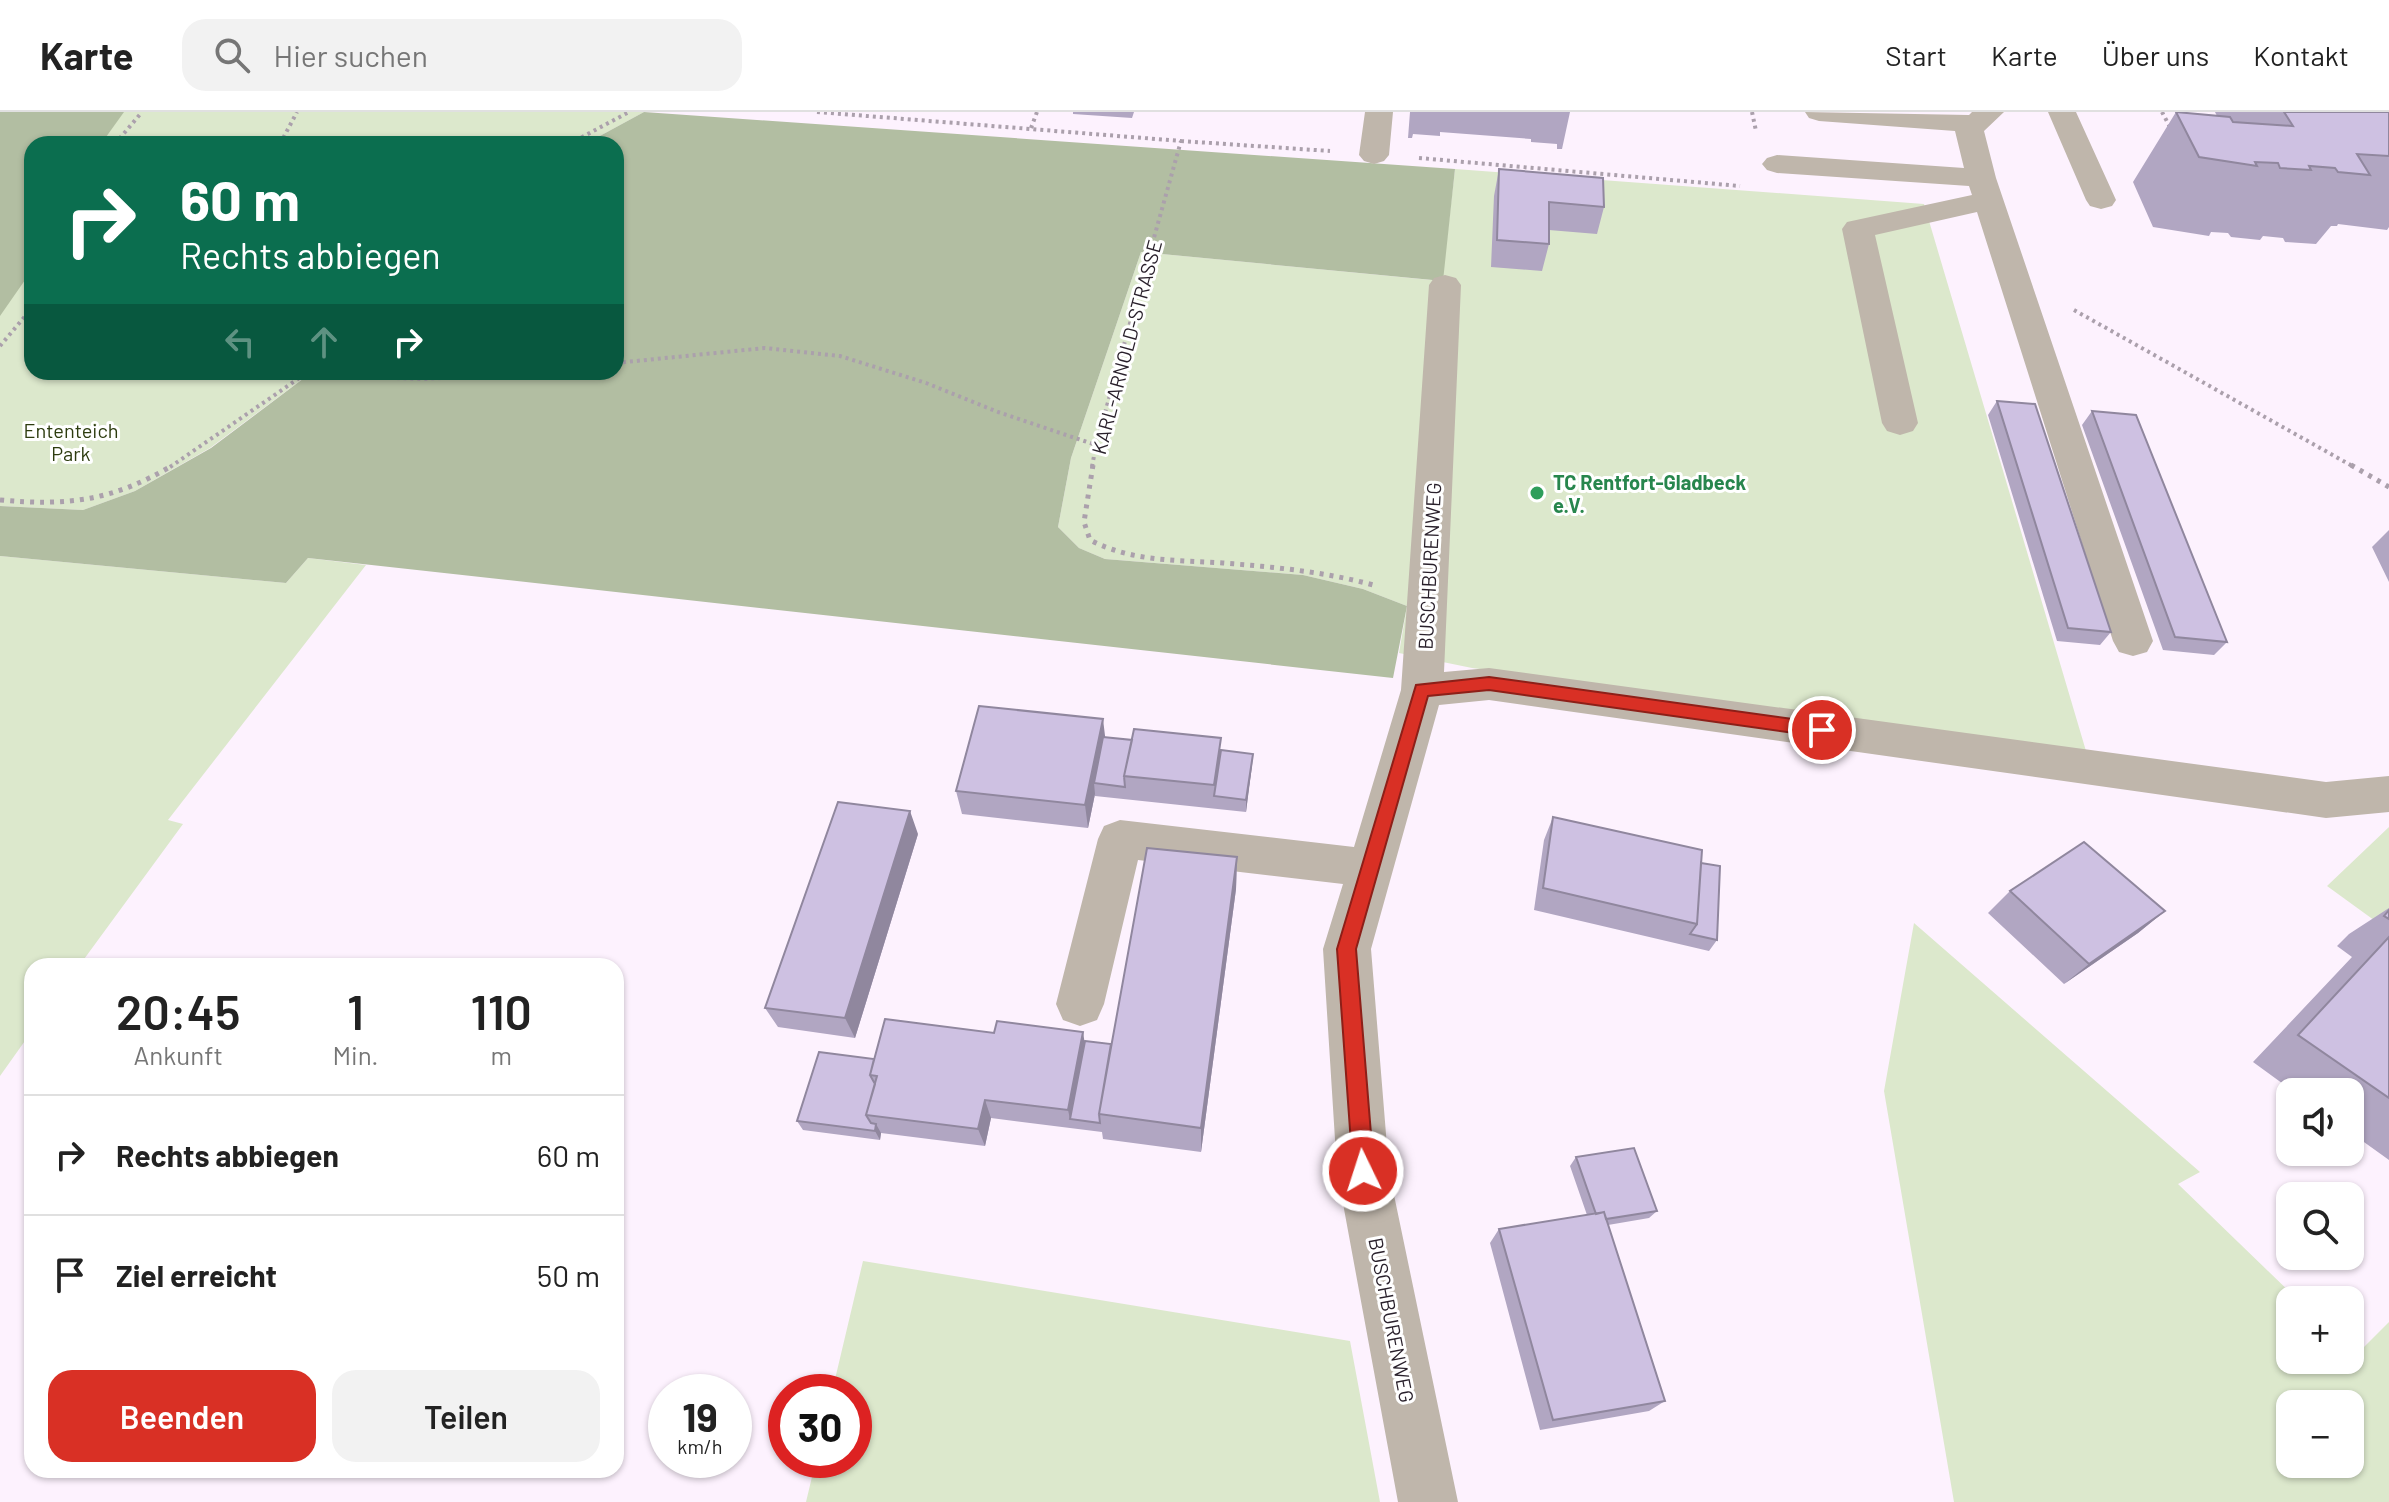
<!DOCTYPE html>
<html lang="de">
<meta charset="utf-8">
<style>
:root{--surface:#fff;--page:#f2f2f2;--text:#222;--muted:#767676;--line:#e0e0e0;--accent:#d93025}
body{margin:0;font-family:Barlow,sans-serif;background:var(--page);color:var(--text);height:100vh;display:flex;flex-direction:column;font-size:30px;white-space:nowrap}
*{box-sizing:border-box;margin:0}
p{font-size:26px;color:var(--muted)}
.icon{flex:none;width:44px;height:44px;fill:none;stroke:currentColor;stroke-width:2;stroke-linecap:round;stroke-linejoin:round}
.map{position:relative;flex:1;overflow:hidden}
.side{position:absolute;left:24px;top:846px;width:600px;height:520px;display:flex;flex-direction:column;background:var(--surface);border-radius:24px;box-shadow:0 2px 6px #0004}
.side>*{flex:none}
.guide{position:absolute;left:24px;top:24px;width:600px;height:244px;border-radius:24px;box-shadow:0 2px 6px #0004;background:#0b6e4f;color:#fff;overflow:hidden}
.buttons{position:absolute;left:2276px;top:966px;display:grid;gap:16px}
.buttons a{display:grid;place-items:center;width:88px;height:88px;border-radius:16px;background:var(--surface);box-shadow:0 2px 6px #0004;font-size:40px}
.speed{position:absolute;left:648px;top:1262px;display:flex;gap:16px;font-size:40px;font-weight:700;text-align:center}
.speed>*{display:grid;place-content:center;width:104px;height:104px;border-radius:50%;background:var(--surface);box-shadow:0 2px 6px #0004;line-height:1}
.speed small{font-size:20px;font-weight:400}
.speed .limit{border:12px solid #d22;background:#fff;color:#111}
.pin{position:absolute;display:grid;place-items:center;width:68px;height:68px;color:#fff;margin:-34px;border:4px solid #fff;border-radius:50%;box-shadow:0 2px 8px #0007}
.me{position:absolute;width:88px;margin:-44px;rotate:356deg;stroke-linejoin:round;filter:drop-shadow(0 0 6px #0008)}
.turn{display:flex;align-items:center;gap:28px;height:168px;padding:0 24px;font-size:36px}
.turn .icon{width:104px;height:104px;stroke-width:2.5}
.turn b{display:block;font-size:56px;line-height:68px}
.lanes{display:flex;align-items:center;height:76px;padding:0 24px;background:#0003;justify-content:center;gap:40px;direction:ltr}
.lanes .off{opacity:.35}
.eta{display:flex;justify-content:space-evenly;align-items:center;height:136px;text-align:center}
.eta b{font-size:48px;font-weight:600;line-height:56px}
.primary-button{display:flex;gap:16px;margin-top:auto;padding:16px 24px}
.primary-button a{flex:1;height:92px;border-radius:24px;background:var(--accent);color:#fff;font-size:32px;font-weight:600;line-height:92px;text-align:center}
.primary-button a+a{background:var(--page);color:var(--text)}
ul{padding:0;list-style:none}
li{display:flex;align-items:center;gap:24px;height:120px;padding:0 24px;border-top:2px solid var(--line)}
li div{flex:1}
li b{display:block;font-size:30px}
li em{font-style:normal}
header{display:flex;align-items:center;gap:48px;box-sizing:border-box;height:112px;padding:0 40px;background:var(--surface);border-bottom:2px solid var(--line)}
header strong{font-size:38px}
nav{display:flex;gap:44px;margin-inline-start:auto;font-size:28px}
.search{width:560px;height:72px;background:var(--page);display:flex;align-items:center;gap:20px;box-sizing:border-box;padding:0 28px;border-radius:24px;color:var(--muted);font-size:30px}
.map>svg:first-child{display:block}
.green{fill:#dce8cc;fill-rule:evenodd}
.forest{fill:#b2bea2}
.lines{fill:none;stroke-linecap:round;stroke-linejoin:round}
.path-far1{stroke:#aba0ac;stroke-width:4;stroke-dasharray:3 4;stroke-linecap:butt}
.path{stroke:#aba0ac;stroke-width:5;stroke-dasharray:4 6;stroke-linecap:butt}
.minor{fill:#bfb6ab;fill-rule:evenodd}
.wall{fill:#b1a6c2}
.shaded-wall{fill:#90879e}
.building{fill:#cec1e2;stroke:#90879e;stroke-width:2}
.route{fill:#d93025;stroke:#8d1f18;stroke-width:2}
.leisure-dot{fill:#2e9e5b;stroke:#fff;stroke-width:3}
.labels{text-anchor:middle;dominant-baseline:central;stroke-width:6;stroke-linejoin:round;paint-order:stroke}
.street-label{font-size:20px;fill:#29202b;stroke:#fff}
.park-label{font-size:20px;fill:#2d3c0f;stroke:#fff}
.leisure-label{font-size:20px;font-weight:bold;fill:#27864d;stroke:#fff;text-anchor:start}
</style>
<header>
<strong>Karte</strong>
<div class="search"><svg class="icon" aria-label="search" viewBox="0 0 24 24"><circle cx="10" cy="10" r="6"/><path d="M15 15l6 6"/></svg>Hier suchen</div>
<nav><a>Start</a><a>Karte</a><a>Über uns</a><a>Kontakt</a></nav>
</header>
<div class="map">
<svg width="2389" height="1390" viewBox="0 0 2389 1390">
<rect width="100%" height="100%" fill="#fdf2fe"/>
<path class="green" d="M 0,0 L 644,0 L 585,32 L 32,32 L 32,260 L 312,260 L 210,336 L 135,379 L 83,398 L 0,394 Z
M 1455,57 L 1924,92 L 2086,639 L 1472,556 L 1399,541 L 1407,494 L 1363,477 L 1303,463 L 1105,447 L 1079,436 L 1058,415 L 1071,346 L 1141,140 L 1442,169 Z
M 0,444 L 286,471 L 308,446 L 366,453 L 168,708 L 183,712 L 79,854 L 32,854 L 32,919 L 0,964 Z
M 2389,715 L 2389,819 L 2327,774 Z
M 1914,811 L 2200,1060 L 2178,1072 L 2298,1188 L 2290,1188 L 2290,1248 L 2350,1248 L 2350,1238 L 2356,1243 L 2389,1210 L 2389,1390 L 1954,1390 L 1884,979 ZM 2350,1292 L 2350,1352 L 2290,1352 L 2290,1292 Z
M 863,1149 L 1350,1229 L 1380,1390 L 806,1390 L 816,1348 L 854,1348 L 854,1280 L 832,1280 Z"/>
<path class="forest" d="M 0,0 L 124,0 L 101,32 L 32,32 L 32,158 L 0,204 Z
M 644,0 L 1455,57 L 1443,169 L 1141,140 L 1071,346 L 1058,415 L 1079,436 L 1105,447 L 1303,463 L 1363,477 L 1407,494 L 1393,566 L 308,446 L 286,471 L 0,444 L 0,394 L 83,398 L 135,379 L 211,336 L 312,260 L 616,260 L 616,32 L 585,32 Z"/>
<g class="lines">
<path class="path-far1" d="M 817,0 L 1181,29 L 1096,333 L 1092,355
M 1752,0 L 1756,19
M 2162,0 L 2171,17
M 1031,16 L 1037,0
M 1181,29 L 1330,39
M 115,32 L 142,0
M 280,32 L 297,0
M 569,32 L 629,0
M 1419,46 L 1740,74
M 2074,198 L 2354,355
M 0,234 L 32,196
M 616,251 L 765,236 L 840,244 L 926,271 L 998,300 L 1096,333
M 320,260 L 332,264 L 423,267 L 546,260
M 170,355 L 308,260"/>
<path class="path" d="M 1093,353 L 1084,410 L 1090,428 C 1133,450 1177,448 1223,451 C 1275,455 1327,460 1377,474
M 2351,353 L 2389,375
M 0,388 C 68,394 113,389 173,353"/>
<path class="minor" d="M 1365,0 L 1393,0 L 1389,43 L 1384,49 L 1374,52 L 1364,49 L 1359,43 Z
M 1805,0 L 1969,3 L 1972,0 L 2004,0 L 1984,19 L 1996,66 L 2153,529 L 2147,540 L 2133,544 L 2119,540 L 2113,529 L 1977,100 L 1875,123 L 1918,311 L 1913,319 L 1900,323 L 1887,319 L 1882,311 L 1842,117 L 1847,110 L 1972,83 L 1969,74 L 1777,61 L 1767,58 L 1762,52 L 1767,46 L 1777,43 L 1964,56 L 1955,19 L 1819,9 L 1809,6 Z
M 2048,0 L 2076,0 L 2116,88 L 2112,94 L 2101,97 L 2090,94 L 2086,88 Z
M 1445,163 L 1456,166 L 1461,173 L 1444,560 L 1489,556 L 2326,670 L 2389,664 L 2389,700 L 2326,706 L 1489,588 L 1439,593 L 1371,837 L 1389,1059 L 1458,1390 L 1398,1390 L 1337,1059 L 1323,837 L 1343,772 L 1138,748 L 1104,892 L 1097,908 L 1080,914 L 1063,908 L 1056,892 L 1098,727 L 1104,714 L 1120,708 L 1354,735 L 1401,578 L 1429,173 L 1434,166 Z"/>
</g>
<path class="wall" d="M 1073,0 L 1134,0 L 1132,6 L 1073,2 Z
M 1410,0 L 1570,0 L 1562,37 L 1557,37 L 1557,32 L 1531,30 L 1531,27 L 1440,20 L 1440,24 L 1413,22 L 1412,26 L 1408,26 Z
M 2176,0 L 2217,4 L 2215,0 L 2389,0 L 2389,115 L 2387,118 L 2338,112 L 2337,114 L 2331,114 L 2316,132 L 2285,130 L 2283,126 L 2263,124 L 2260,128 L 2231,125 L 2228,121 L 2211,120 L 2209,124 L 2153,115 L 2133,70 Z
M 1499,57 L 1604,95 L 1597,122 L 1549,118 L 1549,132 L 1542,159 L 1491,155 L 1494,84 Z
M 1997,289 L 2111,520 L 2100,533 L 2057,529 L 1988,303 Z
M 2092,299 L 2227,530 L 2214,543 L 2163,538 L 2082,313 Z
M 2389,418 L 2389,470 L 2372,435 Z
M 1105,625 L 1253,642 L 1246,700 L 1095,684 L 1095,682 L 1088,716 L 962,702 L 956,679 Z
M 1553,705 L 1701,751 L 1717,828 L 1709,839 L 1534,798 L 1544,728 Z
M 918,722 L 855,926 L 778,915 L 765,896 Z
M 1237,745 L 1236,777 L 1201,1040 L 1103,1027 L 1102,1020 L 991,1006 L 985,1034 L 881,1021 L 880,1028 L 803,1018 L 797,1009 L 874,947 L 1085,929 L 1111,932 Z
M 2010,779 L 2165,799 L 2138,821 L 2064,872 L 1988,801 Z
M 2389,796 L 2389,1048 L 2350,1020 L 2350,980 L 2294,980 L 2253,950 L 2352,845 L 2337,834 L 2349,822 Z
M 1576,1045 L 1657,1099 L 1649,1106 L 1608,1113 L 1665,1289 L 1649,1299 L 1540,1318 L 1490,1131 L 1499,1117 L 1587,1103 L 1570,1054 Z"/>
<path class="shaded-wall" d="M 1103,607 L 1106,632 L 1094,671 L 1095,682 L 1088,716 L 1085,693 Z
M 1253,642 L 1252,654 L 1246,700 L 1246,688 Z
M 910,699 L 918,722 L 855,926 L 845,906 Z
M 1237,745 L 1236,777 L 1201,1040 L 1201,1016 Z
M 2165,799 L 2138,821 L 2064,872 L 2089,852 Z
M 1083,920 L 1086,939 L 1070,1007 L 1068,998 Z
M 985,988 L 991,1006 L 985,1034 L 978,1017 Z
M 876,1012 L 881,1021 L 880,1028 L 875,1019 Z"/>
<path class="building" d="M 2176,0 L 2230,5 L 2233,10 L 2293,14 L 2284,0 L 2389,0 L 2389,44 L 2357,42 L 2370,63 L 2338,60 L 2335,56 L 2309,54 L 2311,58 L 2280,56 L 2278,51 L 2255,50 L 2257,54 L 2199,45 Z
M 1499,57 L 1603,66 L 1604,95 L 1549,90 L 1549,132 L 1497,128 Z
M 1997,289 L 2035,292 L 2111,520 L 2068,516 Z
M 2092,299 L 2136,303 L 2227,530 L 2175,525 Z
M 979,594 L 1103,607 L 1085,693 L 956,679 Z
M 1134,617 L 1221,626 L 1214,673 L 1124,664 Z
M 1103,625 L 1132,628 L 1124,664 L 1125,675 L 1094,671 Z
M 1221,638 L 1253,642 L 1246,688 L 1214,684 Z
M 838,690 L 910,699 L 845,906 L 765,896 Z
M 1553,705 L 1702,738 L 1697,812 L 1543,776 Z
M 2084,730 L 2165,799 L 2089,852 L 2010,779 Z
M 1147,736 L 1237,745 L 1201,1016 L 1099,1002 Z
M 1701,751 L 1720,754 L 1717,828 L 1690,822 L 1697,812 Z
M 2389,798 L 2389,807 L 2384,804 Z
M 2389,825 L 2389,986 L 2298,923 Z
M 885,907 L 994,921 L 997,909 L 1083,920 L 1068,998 L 985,988 L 978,1017 L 866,1003 L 877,964 L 870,963 Z
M 1085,929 L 1111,932 L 1099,1002 L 1100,1011 L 1070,1007 Z
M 819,940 L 874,947 L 870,963 L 875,972 L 866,1003 L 871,1011 L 876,1012 L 875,1019 L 797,1009 Z
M 1634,1036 L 1657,1099 L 1606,1107 L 1604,1100 L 1596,1102 L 1576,1045 Z
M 1604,1100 L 1665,1289 L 1553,1308 L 1499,1117 Z"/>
<path class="route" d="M 1489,565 L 1822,611 L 1831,618 L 1822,625 L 1489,578 L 1428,584 L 1356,837 L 1374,1059 L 1371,1066 L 1363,1069 L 1356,1066 L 1353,1059 L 1337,837 L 1416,573 Z"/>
<circle class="leisure-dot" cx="1537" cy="381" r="8"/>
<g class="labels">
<g class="street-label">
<text transform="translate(1126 235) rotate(-75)">KARL-ARNOLD-STRASSE</text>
<text transform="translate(1429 454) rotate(-87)">BUSCHBURENWEG</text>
<text transform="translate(1392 1208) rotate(79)">BUSCHBURENWEG</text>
</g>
<g class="park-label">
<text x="71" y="318">Ententeich<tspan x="71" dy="23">Park</tspan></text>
</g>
<g class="leisure-label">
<text x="1553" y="370">TC Rentfort-Gladbeck<tspan x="1553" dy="23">e.V.</tspan></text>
</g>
</g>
</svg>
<div class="buttons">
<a><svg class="icon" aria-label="sound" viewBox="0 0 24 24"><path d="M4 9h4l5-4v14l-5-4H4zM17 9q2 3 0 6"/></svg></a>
<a><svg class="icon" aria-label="search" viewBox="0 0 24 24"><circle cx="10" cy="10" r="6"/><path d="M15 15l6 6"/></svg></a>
<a>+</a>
<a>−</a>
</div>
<div class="speed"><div>19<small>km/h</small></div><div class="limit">30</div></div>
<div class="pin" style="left:1822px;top:618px;background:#d93025"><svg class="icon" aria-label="arrive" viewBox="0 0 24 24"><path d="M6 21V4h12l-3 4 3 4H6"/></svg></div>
<svg class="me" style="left:1363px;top:1059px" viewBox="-20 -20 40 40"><circle r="17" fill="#d93025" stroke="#fff" stroke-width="3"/><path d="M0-11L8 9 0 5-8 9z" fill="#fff"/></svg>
<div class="guide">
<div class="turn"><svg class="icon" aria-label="right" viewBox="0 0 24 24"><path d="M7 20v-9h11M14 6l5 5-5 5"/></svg><div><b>60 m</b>Rechts abbiegen</div></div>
<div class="lanes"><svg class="icon off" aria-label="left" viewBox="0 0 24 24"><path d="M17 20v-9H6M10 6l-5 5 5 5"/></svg><svg class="icon off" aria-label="ahead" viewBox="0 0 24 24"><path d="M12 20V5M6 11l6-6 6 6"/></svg><svg class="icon" aria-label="right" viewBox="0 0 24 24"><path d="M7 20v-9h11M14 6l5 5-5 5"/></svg></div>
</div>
<section class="side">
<div class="eta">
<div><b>20:45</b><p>Ankunft</p></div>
<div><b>1</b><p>Min.</p></div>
<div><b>110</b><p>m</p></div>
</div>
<ul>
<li><svg class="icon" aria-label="right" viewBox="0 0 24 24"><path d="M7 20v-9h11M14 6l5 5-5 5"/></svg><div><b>Rechts abbiegen</b></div><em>60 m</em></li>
<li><svg class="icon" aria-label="arrive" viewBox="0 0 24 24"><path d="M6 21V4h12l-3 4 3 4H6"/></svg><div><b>Ziel erreicht</b></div><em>50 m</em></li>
</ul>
<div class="primary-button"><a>Beenden</a><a>Teilen</a></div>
</section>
</div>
